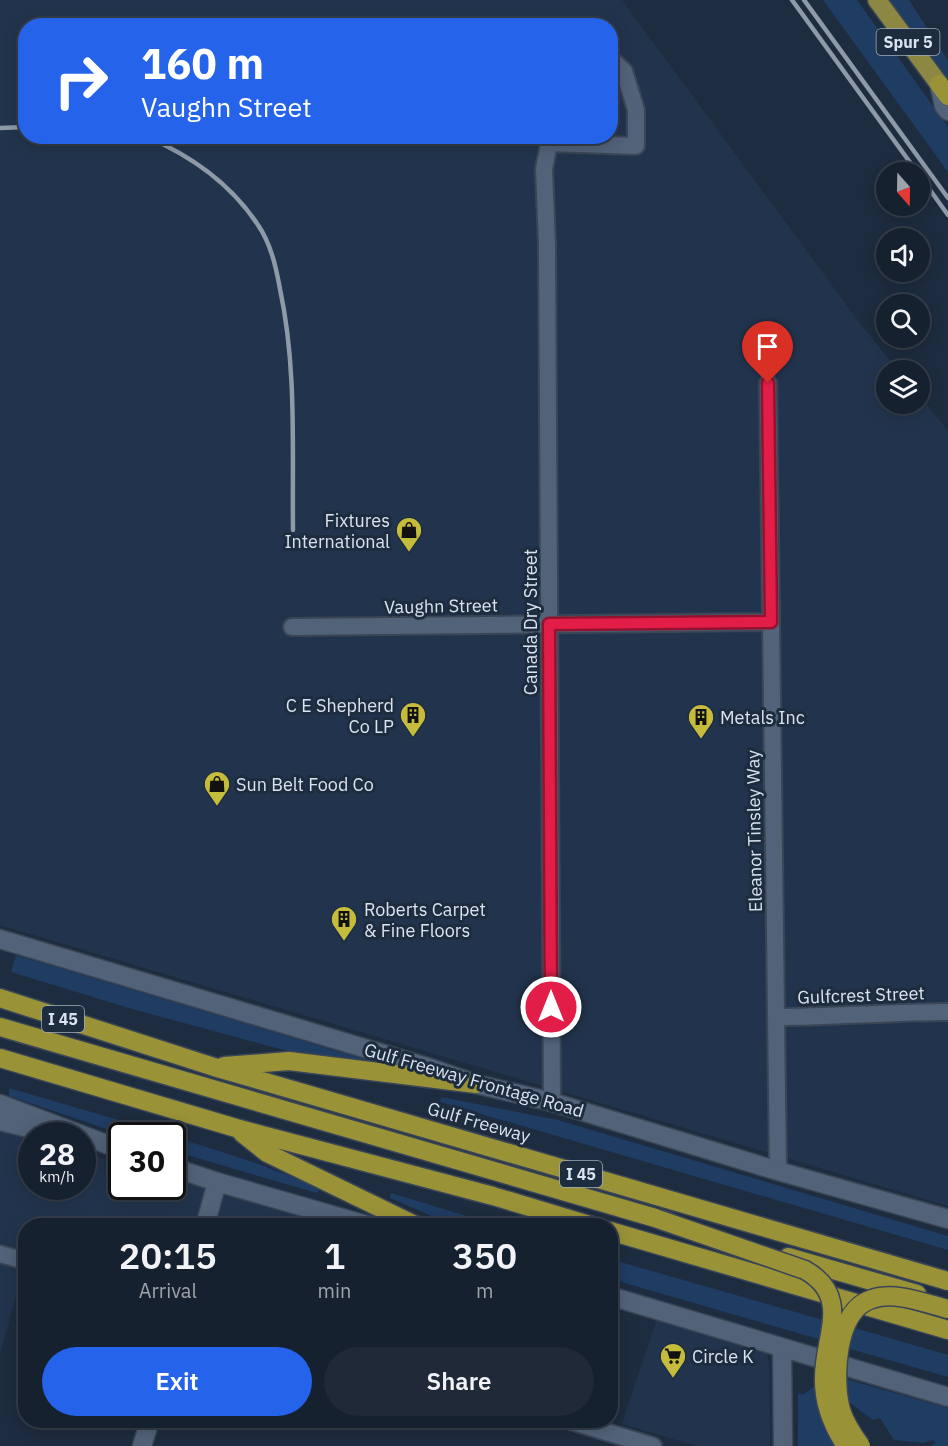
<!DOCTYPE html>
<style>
:root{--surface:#16212f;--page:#1f2937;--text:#f1f3f6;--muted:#9ea3aa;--line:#353e4b;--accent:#2563eb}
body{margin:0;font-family:"IBM Plex Sans",sans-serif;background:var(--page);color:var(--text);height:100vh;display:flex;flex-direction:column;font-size:22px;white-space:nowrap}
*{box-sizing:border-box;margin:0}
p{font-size:20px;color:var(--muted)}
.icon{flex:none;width:33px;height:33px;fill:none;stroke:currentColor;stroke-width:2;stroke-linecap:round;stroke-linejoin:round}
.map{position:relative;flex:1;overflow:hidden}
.side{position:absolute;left:18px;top:1218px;width:600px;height:210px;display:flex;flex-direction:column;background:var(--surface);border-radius:24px;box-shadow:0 3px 15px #0003,0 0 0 2px var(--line)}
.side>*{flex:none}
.top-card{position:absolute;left:18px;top:18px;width:600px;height:126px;border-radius:24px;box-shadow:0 3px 15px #0003,0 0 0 2px var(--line);background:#2563eb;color:#fff;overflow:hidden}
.needle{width:39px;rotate:160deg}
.controls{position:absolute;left:876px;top:162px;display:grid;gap:12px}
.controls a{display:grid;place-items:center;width:54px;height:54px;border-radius:50%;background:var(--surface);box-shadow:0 3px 15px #0003,0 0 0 2px var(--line);font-size:30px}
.speed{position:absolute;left:18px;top:1122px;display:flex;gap:12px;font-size:30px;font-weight:700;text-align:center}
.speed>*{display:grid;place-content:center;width:78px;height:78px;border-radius:50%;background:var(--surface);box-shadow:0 3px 15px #0003,0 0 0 2px var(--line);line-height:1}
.speed small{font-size:15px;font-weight:400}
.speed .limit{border:3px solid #111;border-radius:9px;background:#fff;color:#111}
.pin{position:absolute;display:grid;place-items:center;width:51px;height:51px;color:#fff;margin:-62px -26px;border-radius:50% 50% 50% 0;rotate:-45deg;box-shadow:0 0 6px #0007}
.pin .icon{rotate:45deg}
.me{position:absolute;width:66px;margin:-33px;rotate:0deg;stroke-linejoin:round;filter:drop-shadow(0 0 4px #0008)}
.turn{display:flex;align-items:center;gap:21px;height:126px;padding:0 24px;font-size:27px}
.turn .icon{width:78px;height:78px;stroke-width:2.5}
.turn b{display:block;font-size:42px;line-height:51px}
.eta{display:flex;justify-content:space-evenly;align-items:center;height:102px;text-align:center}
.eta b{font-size:36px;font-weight:600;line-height:42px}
.button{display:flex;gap:12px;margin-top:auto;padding:12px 24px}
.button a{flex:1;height:69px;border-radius:36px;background:var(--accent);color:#fff;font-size:24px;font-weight:600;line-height:69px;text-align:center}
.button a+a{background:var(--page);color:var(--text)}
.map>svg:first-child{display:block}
.built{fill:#22344d;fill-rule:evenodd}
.green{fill:#1f3c63}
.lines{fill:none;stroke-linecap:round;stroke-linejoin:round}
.minor-casing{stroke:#3a4656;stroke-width:20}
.tertiary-casing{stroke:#3a4656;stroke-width:21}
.secondary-casing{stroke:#3a4656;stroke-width:21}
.trunk-casing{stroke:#3a4656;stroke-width:21}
.motorway-casing{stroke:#3a4656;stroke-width:21}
.minor{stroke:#526278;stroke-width:16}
.tertiary{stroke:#526278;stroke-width:18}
.secondary{stroke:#526278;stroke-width:18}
.trunk{stroke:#8c8844;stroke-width:18}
.motorway{stroke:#9a9237;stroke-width:18}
.rail{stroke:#8f9aa9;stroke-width:4.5}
.motorway-bridge-casing{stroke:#3a4656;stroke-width:21;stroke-linecap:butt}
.motorway-bridge{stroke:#9a9237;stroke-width:18}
.route-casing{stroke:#92132f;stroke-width:15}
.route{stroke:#e11d48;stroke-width:10}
.labels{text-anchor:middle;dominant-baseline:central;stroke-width:6;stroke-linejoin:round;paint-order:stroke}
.shield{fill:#1e2c3f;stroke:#a2acbb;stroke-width:1.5}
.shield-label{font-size:16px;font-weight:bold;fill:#dae3f0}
.poi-label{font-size:18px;fill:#dae3f0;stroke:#1e2c3f;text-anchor:start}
.street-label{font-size:18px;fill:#dae3f0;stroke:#1e2c3f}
</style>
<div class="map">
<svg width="948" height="1446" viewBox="0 0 948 1446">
<rect width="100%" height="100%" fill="#1e2c3f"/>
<path class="built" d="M 0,0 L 622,0 L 862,326 L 898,370 L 886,370 L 886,404 L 920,404 L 920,396 L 948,431 L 948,1206 L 0,925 ZM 26,26 L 610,26 L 610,136 L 26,136 Z
M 0,1129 L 31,1138 L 32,1186 L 82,1186 L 83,1153 L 121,1164 L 122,1186 L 172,1186 L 173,1178 L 319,1221 L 317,1226 L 26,1226 L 25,1250 L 0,1243 Z
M 0,1262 L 24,1268 L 0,1353 Z
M 657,1319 L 762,1349 L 767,1355 L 769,1363 L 770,1446 L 697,1446 L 622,1424 Z"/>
<path class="green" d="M 823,0 L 857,0 L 948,127 L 948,172 Z
M 880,0 L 909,0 L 948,60 L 948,95 Z
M 16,955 L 380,1064 L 310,1057 L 132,1009 L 11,972 Z
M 9,1088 L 170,1135 L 124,1135 L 9,1096 Z
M 441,1097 L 558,1120 L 948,1236 L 948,1250 L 440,1102 Z
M 172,1136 L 256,1163 L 320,1188 L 317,1193 L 173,1151 Z
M 391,1193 L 483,1221 L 497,1225 L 452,1225 L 390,1198 Z
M 610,1259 L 827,1321 L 822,1340 L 611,1279 Z
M 855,1328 L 948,1355 L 948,1377 L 847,1348 Z
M 846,1379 L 948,1408 L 948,1446 L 931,1446 L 936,1443 L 932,1440 L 923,1443 L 894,1440 L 880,1418 L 873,1420 L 849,1402 Z
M 817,1384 L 839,1446 L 798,1446 L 798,1394 L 804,1394 Z"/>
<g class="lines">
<g class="minor-casing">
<path id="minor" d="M 549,136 L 549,143 L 636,146 L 636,110 L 624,71 L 610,58
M 549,143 L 544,169 L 547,244 L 552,1102
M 768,383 L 778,1171
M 292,627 L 771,622
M 776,1017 C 833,1017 891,1012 948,1012
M 0,1254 L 26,1261
M 567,1420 L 653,1446"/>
</g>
<g class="tertiary-casing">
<path id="tertiary" d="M 205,1226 L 217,1182
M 782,1348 L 783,1446
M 142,1446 L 150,1420"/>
</g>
<g class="secondary-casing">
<path id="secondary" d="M 939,84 L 944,106 L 948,111
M 0,939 L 424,1066 L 476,1084 L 552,1102 L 778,1171 L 948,1219
M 0,1104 L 122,1150
M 0,1121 L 48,1133
M 172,1167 L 217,1182 L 370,1226
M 610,1296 L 948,1397"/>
</g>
<g class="trunk-casing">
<path id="trunk" d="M 877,0 L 939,84"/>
</g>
<g class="motorway-casing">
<path id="motorway" d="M 939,84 L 948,96
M 0,998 L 214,1067 L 948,1281
M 0,1027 L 669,1222
M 0,1058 L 236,1128 L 493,1196 L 593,1226
M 224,1066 L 289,1061 L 476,1084
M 242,1133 L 267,1153 L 417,1226
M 610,1231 L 948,1330
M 788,1257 L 917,1294"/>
</g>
<use href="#minor" class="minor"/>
<use href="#tertiary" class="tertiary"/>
<use href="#secondary" class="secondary"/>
<use href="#trunk" class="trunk"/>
<use href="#motorway" class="motorway"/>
<path class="rail" d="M 792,0 L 917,172
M 804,0 L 948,198
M 0,128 L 26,127
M 145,136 C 190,155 231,184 258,225 C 271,244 276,267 280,289 C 297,368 292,450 293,530
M 920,176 L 948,215"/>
<g class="motorway-bridge-casing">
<path id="motorway-bridge" d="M 655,1218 L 805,1270 C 851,1296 825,1334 824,1376 C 823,1402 832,1425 846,1446
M 861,1446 C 853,1435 845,1423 841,1410 C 833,1380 835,1310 872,1299 C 895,1291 924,1303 948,1309"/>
</g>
<use href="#motorway-bridge" class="motorway-bridge"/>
</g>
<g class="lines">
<g class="route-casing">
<path id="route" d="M 551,1007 L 549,624 L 771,622 L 768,383"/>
</g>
<use href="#route" class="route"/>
</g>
<defs>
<g id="shop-pin" transform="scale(1.35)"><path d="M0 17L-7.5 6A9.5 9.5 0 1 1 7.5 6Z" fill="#c6bc3c" stroke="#1e2c3f"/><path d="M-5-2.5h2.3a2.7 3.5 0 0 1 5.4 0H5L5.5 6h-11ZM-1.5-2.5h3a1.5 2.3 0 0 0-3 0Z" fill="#111"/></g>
<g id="building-pin" transform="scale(1.35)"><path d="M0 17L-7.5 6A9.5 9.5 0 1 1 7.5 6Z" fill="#c6bc3c" stroke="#1e2c3f"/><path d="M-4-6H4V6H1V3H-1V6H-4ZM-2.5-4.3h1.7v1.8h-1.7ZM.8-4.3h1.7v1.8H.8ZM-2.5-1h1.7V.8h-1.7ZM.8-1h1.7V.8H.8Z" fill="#111"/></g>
<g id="supermarket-pin" transform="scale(1.35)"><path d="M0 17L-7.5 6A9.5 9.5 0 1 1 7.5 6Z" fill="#c6bc3c" stroke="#1e2c3f"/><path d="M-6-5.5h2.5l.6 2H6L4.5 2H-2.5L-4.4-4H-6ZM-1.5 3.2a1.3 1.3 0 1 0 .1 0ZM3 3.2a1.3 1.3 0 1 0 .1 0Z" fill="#111"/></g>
</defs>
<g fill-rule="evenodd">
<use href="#shop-pin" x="409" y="530"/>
<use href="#building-pin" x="413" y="715"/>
<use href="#building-pin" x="701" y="717"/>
<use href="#shop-pin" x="217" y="784"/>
<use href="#building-pin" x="344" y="919"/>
<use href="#supermarket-pin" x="673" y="1356"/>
</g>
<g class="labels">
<g class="shield">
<rect x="876.5" y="29" width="63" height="26" rx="4.5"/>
<rect x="42" y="1006" width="42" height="26" rx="4.5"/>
<rect x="560" y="1161" width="42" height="26" rx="4.5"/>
</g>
<g class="shield-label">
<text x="908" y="42">Spur 5</text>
<text x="63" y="1019">I 45</text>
<text x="581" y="1174">I 45</text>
</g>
<g class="poi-label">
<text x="390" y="520" text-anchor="end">Fixtures<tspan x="390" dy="21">International</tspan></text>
<text x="394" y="705" text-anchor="end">C E Shepherd<tspan x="394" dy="21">Co LP</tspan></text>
<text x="720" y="717">Metals Inc</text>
<text x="236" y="784">Sun Belt Food Co</text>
<text x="364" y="909">Roberts Carpet<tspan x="364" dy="21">&amp; Fine Floors</tspan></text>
<text x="692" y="1356">Circle K</text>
</g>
<g class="street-label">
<text transform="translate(441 606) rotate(-1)">Vaughn Street</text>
<text transform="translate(530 622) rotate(-90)">Canada Dry Street</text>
<text transform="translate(754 831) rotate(-91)">Eleanor Tinsley Way</text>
<text transform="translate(861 995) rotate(-2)">Gulfcrest Street</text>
<text transform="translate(474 1080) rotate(16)">Gulf Freeway Frontage Road</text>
<text transform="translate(479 1122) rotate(16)">Gulf Freeway</text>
</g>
</g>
</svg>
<div class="controls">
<a><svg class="needle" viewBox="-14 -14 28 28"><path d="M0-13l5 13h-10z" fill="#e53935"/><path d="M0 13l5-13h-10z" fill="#9ea3aa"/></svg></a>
<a><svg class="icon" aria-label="sound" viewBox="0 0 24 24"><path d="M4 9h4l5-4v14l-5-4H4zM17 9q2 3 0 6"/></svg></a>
<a><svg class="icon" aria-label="search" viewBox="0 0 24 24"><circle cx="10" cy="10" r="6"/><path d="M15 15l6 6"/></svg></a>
<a><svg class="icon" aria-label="layers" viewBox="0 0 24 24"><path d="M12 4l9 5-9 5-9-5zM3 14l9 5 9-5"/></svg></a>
</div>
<div class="speed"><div>28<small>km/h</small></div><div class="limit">30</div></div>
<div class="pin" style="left:768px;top:383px;background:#d93025"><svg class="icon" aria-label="arrive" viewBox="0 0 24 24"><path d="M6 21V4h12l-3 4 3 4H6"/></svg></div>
<svg class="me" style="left:551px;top:1007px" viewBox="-20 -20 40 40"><circle r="17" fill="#e11d48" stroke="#fff" stroke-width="3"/><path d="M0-11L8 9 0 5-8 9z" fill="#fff"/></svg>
<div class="top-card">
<div class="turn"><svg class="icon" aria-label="right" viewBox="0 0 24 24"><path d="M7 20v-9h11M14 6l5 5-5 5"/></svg><div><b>160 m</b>Vaughn Street</div></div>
</div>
<section class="side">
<div class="eta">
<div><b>20:15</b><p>Arrival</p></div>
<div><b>1</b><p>min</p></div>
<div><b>350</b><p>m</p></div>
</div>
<div class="button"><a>Exit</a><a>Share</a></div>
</section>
</div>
